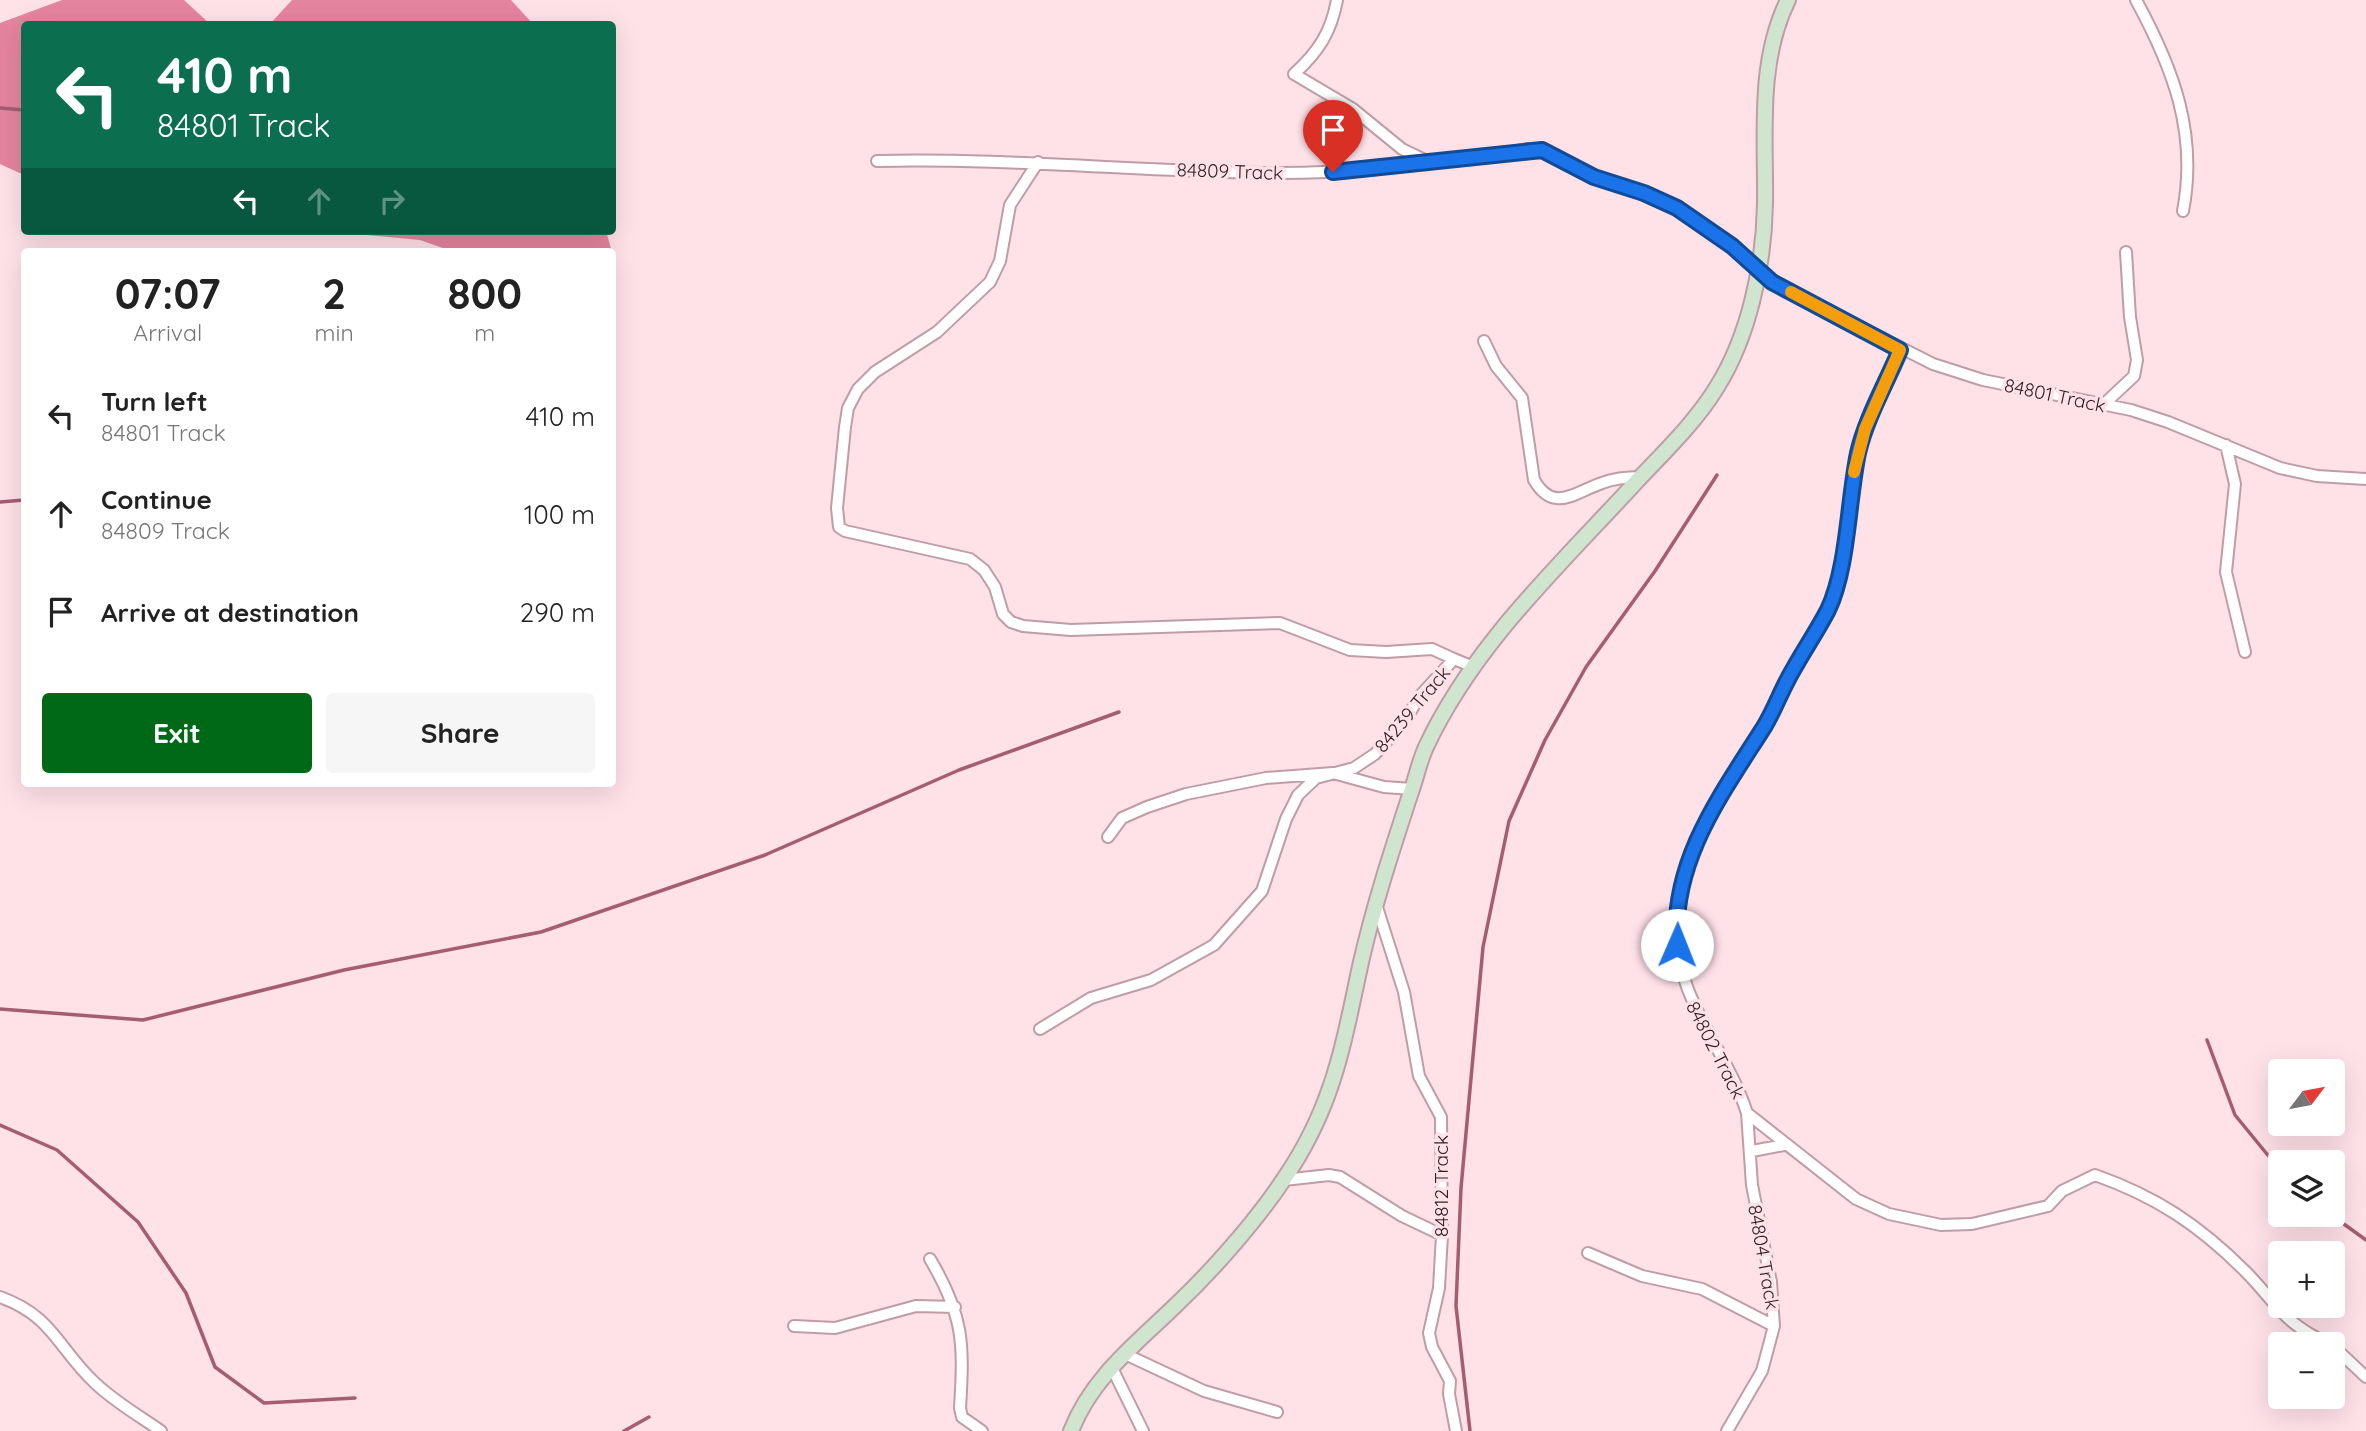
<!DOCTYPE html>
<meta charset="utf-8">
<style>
:root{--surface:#fff;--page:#f6f6f6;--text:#222;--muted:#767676;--accent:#006917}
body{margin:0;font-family:Quicksand,sans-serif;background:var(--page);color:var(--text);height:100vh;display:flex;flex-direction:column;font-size:26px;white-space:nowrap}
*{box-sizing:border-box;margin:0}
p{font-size:23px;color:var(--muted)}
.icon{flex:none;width:38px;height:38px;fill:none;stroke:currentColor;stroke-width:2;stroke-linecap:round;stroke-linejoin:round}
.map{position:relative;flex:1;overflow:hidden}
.sheet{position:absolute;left:21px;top:248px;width:595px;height:539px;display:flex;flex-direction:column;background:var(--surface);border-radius:7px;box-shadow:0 7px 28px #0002}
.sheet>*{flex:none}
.top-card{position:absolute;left:21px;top:21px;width:595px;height:214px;border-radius:7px;box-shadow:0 7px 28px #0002;background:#0b6e4f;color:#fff;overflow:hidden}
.needle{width:46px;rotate:58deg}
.fabs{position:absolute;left:2268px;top:1059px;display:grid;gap:14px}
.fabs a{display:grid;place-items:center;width:77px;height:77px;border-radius:7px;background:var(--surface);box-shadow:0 7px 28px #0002;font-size:35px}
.pin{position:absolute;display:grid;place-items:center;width:60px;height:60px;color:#fff;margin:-72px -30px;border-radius:50% 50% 50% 0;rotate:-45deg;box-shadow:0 0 7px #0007}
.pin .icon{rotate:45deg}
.me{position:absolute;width:77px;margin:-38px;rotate:1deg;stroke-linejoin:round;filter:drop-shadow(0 0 5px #0008)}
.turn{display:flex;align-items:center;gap:24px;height:147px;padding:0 21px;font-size:32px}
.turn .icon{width:91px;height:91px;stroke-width:2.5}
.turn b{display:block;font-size:49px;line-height:60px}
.lanes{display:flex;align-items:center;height:66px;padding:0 21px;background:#0003;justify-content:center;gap:35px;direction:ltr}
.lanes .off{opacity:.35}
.eta{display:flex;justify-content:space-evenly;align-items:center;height:119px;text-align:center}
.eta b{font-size:42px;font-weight:800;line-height:49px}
.button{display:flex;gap:14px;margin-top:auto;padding:14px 21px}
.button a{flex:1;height:80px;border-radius:7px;background:var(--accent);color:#fff;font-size:28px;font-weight:800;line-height:80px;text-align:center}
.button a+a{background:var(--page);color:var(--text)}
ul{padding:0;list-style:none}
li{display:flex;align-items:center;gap:21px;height:98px;padding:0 21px}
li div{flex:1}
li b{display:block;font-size:26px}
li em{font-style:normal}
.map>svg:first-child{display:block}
.forest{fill:#e5849f}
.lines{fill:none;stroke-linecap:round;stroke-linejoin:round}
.stream{stroke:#a45d71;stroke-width:3.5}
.street-casing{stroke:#c09da5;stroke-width:14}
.secondary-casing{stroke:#c09da5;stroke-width:18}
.street{stroke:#fff;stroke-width:10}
.secondary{stroke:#d0e5d0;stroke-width:14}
.route-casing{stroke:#114b97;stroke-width:18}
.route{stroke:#1a73e8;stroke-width:12}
.slow{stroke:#f59e0b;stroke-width:12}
.labels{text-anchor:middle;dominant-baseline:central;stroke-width:7;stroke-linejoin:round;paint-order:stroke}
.street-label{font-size:19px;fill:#2c1f22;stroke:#ffe1e8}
</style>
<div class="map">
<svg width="2366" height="1431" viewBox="0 0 2366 1431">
<rect width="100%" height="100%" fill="#ffe1e8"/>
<path class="forest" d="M 62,0 L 184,0 L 210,24 L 24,24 L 24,175 L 0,164 L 0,23 Z
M 292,0 L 511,0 L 533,24 L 270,24 Z
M 325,231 L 606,231 L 612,252 L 454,252 L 420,240 Z"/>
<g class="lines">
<path class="stream" d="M 0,108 L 24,110
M 0,502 L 24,500
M 0,1009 L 143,1020 L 344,970 L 541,932 L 765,855 L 959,770 L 1119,712
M 2207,1040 L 2235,1115 L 2280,1170
M 0,1125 L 57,1150 L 138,1222 L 186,1293 L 215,1367 L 264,1403 L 355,1398
M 2330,1214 L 2366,1240
M 624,1431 L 649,1417
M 1470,1431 L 1456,1306 L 1461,1188 L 1483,947 L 1509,821 L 1545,740 L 1586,667 L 1655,571 L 1717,475"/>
<g class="street-casing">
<path id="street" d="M 1337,0 C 1331,33 1318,52 1294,74 L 1353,109 L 1402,149 L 1431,163
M 2136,0 C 2173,68 2198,133 2183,211
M 877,161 C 1006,158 1134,171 1264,173 C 1353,174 1440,164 1528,149 L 1556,155 L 1593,177 L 1644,193 L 1677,208 L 1732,246 L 1771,282 L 1933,364 L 1983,380 L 2131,410 L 2168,422 L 2280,468 L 2317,476 L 2366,479
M 1038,162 L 1010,205 L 1000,261 L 990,282 L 937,332 L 875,372 L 858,389 L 848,408 L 845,427 L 837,508 L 839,527 L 845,531 L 970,559 L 984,570 L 995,587 L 1003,614 L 1011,622 L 1023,626 L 1071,630 L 1280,623 L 1350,650 L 1386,652 L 1432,649 L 1454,659
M 1484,341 L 1496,366 L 1522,398 L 1534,480 C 1554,514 1575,492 1602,483 C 1615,478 1627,477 1641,477
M 1900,350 C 1886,384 1866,417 1858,453 C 1848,502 1849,565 1828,609 C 1818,630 1805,649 1793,669 C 1783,687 1776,708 1765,726 C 1727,788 1676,850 1676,927 C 1675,999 1726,1048 1747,1113 L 1856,1199 L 1889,1214 L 1941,1225 L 1972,1224 L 2048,1206 L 2062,1191 L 2095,1175 C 2157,1197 2199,1225 2246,1272 C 2279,1306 2283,1323 2329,1344
M 2103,405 L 2134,376 L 2137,360 L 2130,317 L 2126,252
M 2226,445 L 2235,484 L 2226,572 L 2245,652
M 1108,837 L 1122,818 L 1147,807 L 1186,794 L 1266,778 L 1333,773 L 1384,787 L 1412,789
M 1376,904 L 1404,992 L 1419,1076 L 1441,1117 L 1442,1235 L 1439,1288 L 1429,1333 L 1432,1347 L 1450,1381 L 1449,1394 L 1456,1431
M 1040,1029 L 1091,998 L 1151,980 L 1214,945 L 1262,891 L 1286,819 L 1298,795 L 1316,778 L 1354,768 L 1375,754 L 1405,721 L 1419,697 L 1454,659 L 1471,666
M 1752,1151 L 1784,1145
M 1284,1180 L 1329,1175 L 1340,1177 L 1402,1216 L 1442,1235
M 1588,1253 L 1642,1276 L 1702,1289 L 1774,1326
M 930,1259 C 964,1316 964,1344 960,1408 L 962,1417 L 982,1431
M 0,1297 C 53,1316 57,1347 95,1383 C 115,1402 138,1415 161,1431
M 794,1326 L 835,1328 L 916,1306 L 955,1307
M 2333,1346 L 2366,1377
M 1125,1354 L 1204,1391 L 1277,1412
M 1111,1366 L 1143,1431
M 1727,1431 L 1762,1371 L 1774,1326 L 1771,1282 L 1752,1185 L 1747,1113"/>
</g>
<g class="secondary-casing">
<path id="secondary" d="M 1071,1431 C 1092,1377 1136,1344 1176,1305 C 1213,1270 1256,1221 1284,1179 C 1334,1106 1343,1045 1361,962 C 1374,905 1392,850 1410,795 C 1416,779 1419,762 1426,747 C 1474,644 1560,565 1636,482 C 1664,452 1695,423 1717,387 C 1749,336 1764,265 1765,204 C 1766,136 1757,63 1788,0"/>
</g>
<use href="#street" class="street"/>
<use href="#secondary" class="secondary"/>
</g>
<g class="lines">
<g class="route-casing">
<path id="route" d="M 1333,172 L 1542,150 L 1594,177 L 1644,193 L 1677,208 L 1732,246 L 1772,282 L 1900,350 C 1886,384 1866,418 1858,453 C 1848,501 1848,568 1828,610 C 1817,631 1804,650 1793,670 C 1782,688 1775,709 1764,727 C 1721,795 1671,861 1677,945"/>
</g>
<use href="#route" class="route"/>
<path class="slow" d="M 1791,292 L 1900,350 L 1865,429 L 1854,472"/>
</g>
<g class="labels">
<g class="street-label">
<text transform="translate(1230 171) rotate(2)">84809 Track</text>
<text transform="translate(2055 395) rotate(12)">84801 Track</text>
<text transform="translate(1412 709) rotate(-50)">84239 Track</text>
<text transform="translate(1716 1050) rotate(63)">84802 Track</text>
<text transform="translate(1441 1186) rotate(-90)">84812 Track</text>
<text transform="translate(1764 1257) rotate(80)">84804 Track</text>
</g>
</g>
</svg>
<div class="fabs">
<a><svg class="needle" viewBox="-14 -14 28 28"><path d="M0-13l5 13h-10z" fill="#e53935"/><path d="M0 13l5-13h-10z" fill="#767676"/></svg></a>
<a><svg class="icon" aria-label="layers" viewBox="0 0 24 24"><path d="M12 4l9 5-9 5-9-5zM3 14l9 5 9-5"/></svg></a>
<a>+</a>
<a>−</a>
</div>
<div class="pin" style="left:1333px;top:172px;background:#d93025"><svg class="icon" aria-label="arrive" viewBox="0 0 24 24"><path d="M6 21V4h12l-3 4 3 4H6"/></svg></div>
<svg class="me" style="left:1677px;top:945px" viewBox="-20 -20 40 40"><circle r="19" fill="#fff"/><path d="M0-13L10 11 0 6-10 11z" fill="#1a73e8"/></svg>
<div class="top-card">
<div class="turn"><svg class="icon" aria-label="left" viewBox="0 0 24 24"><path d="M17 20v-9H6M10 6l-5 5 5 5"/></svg><div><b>410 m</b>84801 Track</div></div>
<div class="lanes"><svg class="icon" aria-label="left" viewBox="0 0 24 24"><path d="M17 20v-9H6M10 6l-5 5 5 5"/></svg><svg class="icon off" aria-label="ahead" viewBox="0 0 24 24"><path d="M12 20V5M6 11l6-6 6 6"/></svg><svg class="icon off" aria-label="right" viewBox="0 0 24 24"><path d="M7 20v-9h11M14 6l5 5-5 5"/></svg></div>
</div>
<section class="sheet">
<div class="eta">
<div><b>07:07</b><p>Arrival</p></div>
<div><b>2</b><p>min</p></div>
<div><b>800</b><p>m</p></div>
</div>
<ul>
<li><svg class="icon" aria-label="left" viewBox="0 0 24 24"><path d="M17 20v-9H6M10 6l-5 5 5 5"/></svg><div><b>Turn left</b><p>84801 Track</p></div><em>410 m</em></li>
<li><svg class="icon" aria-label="ahead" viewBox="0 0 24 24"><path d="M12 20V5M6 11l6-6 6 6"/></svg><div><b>Continue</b><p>84809 Track</p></div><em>100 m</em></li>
<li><svg class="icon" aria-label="arrive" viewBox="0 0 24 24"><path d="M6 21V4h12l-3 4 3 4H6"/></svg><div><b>Arrive at destination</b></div><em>290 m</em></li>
</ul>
<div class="button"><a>Exit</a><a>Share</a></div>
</section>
</div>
